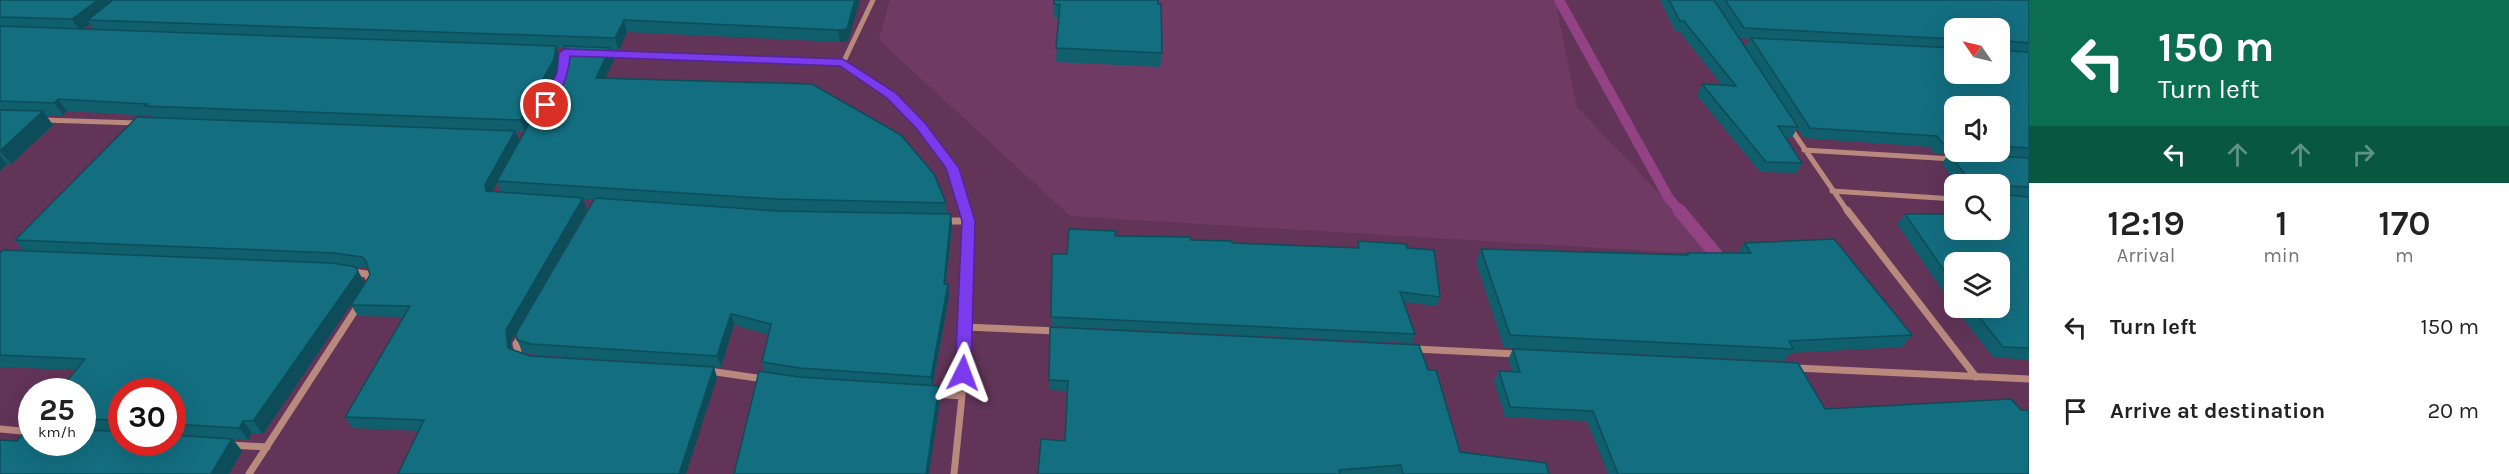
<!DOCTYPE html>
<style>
:root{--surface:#fff;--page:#f2f2f2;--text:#222;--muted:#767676}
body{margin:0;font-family:Karla,sans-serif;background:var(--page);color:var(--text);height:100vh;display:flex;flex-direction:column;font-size:22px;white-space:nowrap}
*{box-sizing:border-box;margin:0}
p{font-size:20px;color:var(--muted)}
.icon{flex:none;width:33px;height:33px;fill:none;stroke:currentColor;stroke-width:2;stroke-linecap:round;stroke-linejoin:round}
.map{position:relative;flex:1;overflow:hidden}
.panel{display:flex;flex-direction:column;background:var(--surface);width:480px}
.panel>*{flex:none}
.hud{background:#0b6e4f;color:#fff;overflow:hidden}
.needle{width:39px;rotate:304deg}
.controls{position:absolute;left:1944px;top:18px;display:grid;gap:12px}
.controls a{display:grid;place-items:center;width:66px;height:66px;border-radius:12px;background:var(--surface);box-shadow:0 6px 24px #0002;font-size:30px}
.speed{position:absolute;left:18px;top:378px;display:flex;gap:12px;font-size:30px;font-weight:700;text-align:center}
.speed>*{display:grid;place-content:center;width:78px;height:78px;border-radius:50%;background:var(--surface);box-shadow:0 6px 24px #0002;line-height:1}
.speed small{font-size:15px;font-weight:400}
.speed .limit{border:9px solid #d22;background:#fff;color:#111}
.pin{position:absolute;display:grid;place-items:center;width:51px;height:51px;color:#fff;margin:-26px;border:3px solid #fff;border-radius:50%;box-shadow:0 2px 6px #0007}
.me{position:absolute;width:66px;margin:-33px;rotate:3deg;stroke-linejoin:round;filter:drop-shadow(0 0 4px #0008)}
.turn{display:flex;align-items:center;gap:21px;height:126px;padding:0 30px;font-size:27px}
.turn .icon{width:78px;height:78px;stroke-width:2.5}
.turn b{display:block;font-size:42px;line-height:51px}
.lanes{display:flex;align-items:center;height:57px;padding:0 30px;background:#0003;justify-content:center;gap:30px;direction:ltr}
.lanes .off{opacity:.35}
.eta{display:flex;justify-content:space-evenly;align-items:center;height:102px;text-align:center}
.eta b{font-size:36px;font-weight:600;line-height:42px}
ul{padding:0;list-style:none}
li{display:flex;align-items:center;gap:18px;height:84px;padding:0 30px}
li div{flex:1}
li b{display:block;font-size:22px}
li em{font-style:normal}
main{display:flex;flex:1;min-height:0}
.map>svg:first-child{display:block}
.built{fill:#6f3b65}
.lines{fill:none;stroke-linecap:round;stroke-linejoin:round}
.stream-far1{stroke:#934284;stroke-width:10}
.stream{stroke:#934284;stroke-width:13}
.minor-far1{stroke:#b9897d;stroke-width:5}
.minor{stroke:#b9897d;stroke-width:7}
.wall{fill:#105f6d;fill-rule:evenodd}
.shaded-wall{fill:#0d4d59}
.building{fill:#136e7f;stroke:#0d4d59;stroke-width:1.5}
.route{fill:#7c3aed;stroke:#51269a;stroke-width:1.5}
</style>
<main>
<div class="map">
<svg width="2029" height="474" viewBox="0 0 2029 474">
<rect width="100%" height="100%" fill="#613458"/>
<path class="built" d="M 890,0 L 1555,0 L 1577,107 L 1718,255 L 1070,216 L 879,40 Z"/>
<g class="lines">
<path class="stream-far1" d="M 1559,0 L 1668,197 L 1680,212"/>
<path class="stream" d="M 1679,210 L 1725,265"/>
<path class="minor-far1" d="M 604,54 L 843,63 L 892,96 L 921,125 L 952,168 L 966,212
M 843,63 L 873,0
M 43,120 L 137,123
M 1791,129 L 1848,212
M 1804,150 L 1953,159
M 1832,191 L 1954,199"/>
<path class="minor" d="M 1847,210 L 1976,377
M 945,221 L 969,221
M 352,272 L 367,274 L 371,284
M 965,327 L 1057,331
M 1415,349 L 1516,354
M 519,356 L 516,344 L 521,336
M 1796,368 L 2029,379
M 709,371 L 764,379
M 932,394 L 962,396
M 0,429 L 32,432
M 231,445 L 267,447
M 249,474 L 358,306
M 954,474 L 962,396 L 969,221 L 966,210"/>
</g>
<path class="wall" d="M 0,0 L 860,0 L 848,41 L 840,42 L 627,32 L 619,50 L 611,50 L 614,60 L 605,78 L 946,203 L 947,214 L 951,214 L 952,226 L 946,284 L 949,296 L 933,386 L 939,386 L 940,400 L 929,474 L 734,474 L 764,372 L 762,362 L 768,335 L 734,325 L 721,367 L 536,355 L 523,352 L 517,340 L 594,200 L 583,199 L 587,209 L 511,341 L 512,350 L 530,356 L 714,367 L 717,378 L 419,431 L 352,428 L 345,417 L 404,317 L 358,316 L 351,305 L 356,297 L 263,434 L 252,433 L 248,440 L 233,439 L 242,451 L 229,474 L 0,474 L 82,442 L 82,392 L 75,370 L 0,367 L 0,253 L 23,250 L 15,240 L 153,118 L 152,116 L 67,111 L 63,115 L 45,115 L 53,125 L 11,164 L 7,164 L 0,171 ZM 90,24 L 94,30 L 83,29 ZM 556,48 L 565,48 L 563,63 L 558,72 L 560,58 ZM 516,132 L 525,132 L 519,141 ZM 497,182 L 501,192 L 492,191 ZM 356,267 L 368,268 L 370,275 L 365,284 ZM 172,392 L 172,442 L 122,442 Z
M 1054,0 L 1162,53 L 1160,67 L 1056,62 L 1059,18 L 1054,18 Z
M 1660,0 L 2029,0 L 2029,360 L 1993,357 L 1951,303 L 1897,224 L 1905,214 L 2000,230 L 2000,184 L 1956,184 L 1942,163 L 1949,154 L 1934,153 L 1930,147 L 1804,138 L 1797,128 L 1792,138 L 1785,137 L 1802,163 L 1796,173 L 1760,172 L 1697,95 L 1702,84 L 1722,85 L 1679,31 L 1675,31 ZM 1954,28 L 2000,74 L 1954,74 ZM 1739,38 L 1750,39 L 1745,48 ZM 1954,106 L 2000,106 L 2000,152 L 1954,152 ZM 1954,262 L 2000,308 L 1954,308 Z
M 1115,236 L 1232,243 L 1356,248 L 1358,241 L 1407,248 L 1440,297 L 1436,306 L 1404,302 L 1415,334 L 1412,343 L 1051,326 L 1052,254 L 1067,254 Z
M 1744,243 L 1912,335 L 1902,347 L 1790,353 L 1784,361 L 1504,348 L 1476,262 L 1481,249 L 1686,254 L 1687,253 L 1738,253 Z
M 1050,327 L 1428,370 L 1460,452 L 1549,474 L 1038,474 L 1065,441 L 1068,391 L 1049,390 Z
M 1513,349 L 1825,409 L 2021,410 L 2029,474 L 1608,474 L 1587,421 L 1505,417 L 1494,381 L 1499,371 L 1512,371 L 1508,359 Z"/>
<path class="shaded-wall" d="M 98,0 L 122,0 L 88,20 L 90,24 L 80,31 L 72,19 Z
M 855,0 L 860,0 L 848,41 L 840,42 L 838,30 Z
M 624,20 L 627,32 L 619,50 L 615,38 Z
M 556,46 L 560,58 L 558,72 L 525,132 L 520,120 Z
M 610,48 L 614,60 L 600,90 L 596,78 Z
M 58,99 L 67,111 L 63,115 L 54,103 Z
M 43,111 L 53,125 L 11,164 L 0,151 Z
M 515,131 L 520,142 L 490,196 L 486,191 L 485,185 Z
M 0,155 L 7,164 L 0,171 Z
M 583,198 L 587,209 L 511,341 L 513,359 L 508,348 L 506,330 Z
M 951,214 L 952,226 L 944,296 L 944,284 Z
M 356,267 L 365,284 L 263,434 L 253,421 Z
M 948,284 L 949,296 L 932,388 L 931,377 Z
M 731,314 L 734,325 L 721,367 L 717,356 Z
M 714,367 L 717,378 L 686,474 L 679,474 Z
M 939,386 L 940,400 L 929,474 L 926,474 Z
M 243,421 L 252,433 L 248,440 L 239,428 Z
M 232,439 L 242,451 L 229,474 L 211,474 Z"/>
<path class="building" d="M 0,0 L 98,0 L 72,19 L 0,17 Z
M 113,0 L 855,0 L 847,29 L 838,30 L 624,20 L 615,38 L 88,20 Z
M 1054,0 L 1158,0 L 1158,4 L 1161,4 L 1162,53 L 1056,48 L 1060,5 L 1054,4 Z
M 1669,0 L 1714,0 L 1798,127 L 1778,126 L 1802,163 L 1766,162 L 1702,84 L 1736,86 L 1684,21 L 1680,21 Z
M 1725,0 L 2029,0 L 2029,43 L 2007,41 L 2003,46 L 2007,51 L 2029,52 L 2029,148 L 2000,146 L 2000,106 L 1954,106 L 1954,144 L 1942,143 L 1937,136 L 1810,128 L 1751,38 L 1954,48 L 1954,74 L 2000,74 L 2000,28 L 1954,28 L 1954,39 L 1744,28 Z
M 0,26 L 556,46 L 554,59 L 520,120 L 145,106 L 148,104 L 58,99 L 54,103 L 0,101 Z
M 565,46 L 610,48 L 596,78 L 812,84 L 901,135 L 934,174 L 946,203 L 777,199 L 497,181 L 563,63 Z
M 0,110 L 43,111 L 0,151 Z
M 137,117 L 515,131 L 485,185 L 486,191 L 583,198 L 506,330 L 508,348 L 530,356 L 714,367 L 679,474 L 398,474 L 424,420 L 345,417 L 410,306 L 351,305 L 370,275 L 366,261 L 362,257 L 334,253 L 15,240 Z
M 1949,153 L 2029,158 L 2029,187 L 2009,186 L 2004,190 L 2008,195 L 2029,197 L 2029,348 L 2003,347 L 1972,308 L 2000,308 L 2000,262 L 1954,262 L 1954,285 L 1905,214 L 1954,214 L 1954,230 L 2000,230 L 2000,184 L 1972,184 Z
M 595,198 L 777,211 L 951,214 L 944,284 L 948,284 L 931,377 L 800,368 L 762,362 L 771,324 L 731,314 L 717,356 L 531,344 L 517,340 L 516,333 Z
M 1069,229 L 1116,231 L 1115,236 L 1190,237 L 1191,240 L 1232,241 L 1232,243 L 1359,248 L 1358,241 L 1406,244 L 1407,248 L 1434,250 L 1440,297 L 1400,292 L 1415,334 L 1051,317 L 1052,254 L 1067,254 Z
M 1834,239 L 1912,335 L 1789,341 L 1793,349 L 1510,335 L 1481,249 L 1688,255 L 1687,253 L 1751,253 L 1744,243 Z
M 3,250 L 332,263 L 356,267 L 358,272 L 253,421 L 243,421 L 239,428 L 172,424 L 172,392 L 122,392 L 122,442 L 172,442 L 172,435 L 232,439 L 211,474 L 0,474 L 0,440 L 17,441 L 32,423 L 32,442 L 82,442 L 82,430 L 110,431 L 116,427 L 111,420 L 82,419 L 82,392 L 58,392 L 85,359 L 0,355 L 0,253 Z
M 1050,327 L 1419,345 L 1428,370 L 1436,370 L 1460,452 L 1546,463 L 1549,474 L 1403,474 L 1401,465 L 1339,470 L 1340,474 L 1038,474 L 1041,439 L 1065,441 L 1068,381 L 1049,380 Z
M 1513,349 L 1798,363 L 1825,409 L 2011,399 L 2021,410 L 2029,410 L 2029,474 L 1618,474 L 1593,411 L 1510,407 L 1499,371 L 1520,372 Z
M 759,371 L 799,377 L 939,386 L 926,474 L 734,474 Z"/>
<path class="route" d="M 565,49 L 843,59 L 896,93 L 925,123 L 959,168 L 975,221 L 971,373 L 968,377 L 957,377 L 955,373 L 962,221 L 946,168 L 916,128 L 887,98 L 840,66 L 570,56 C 569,70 560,104 546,109 L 541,108 L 540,105 L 557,73 L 559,53 Z"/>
</svg>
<div class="controls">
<a><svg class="needle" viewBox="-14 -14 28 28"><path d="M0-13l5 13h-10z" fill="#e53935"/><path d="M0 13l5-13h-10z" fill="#767676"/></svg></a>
<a><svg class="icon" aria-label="sound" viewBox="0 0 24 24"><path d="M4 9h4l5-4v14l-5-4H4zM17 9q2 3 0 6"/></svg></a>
<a><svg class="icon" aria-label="search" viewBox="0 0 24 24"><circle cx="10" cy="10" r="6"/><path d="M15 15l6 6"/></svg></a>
<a><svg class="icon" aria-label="layers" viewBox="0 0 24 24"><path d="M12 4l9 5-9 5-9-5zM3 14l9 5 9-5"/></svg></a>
</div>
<div class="speed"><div>25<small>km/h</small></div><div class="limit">30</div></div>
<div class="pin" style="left:546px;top:105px;background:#d93025"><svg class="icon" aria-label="arrive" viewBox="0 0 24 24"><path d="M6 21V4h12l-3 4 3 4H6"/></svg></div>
<svg class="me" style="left:963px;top:373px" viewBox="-20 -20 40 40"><path d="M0-17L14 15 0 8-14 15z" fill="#7c3aed" stroke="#fff" stroke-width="4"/></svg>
</div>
<section class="panel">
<div class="hud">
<div class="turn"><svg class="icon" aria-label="left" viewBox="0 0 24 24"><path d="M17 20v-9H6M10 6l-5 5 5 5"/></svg><div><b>150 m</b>Turn left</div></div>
<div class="lanes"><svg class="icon" aria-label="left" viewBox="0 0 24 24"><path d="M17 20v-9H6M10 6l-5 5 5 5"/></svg><svg class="icon off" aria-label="ahead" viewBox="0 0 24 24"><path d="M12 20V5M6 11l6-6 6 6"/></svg><svg class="icon off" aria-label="ahead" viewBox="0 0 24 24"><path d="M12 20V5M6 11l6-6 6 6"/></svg><svg class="icon off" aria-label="right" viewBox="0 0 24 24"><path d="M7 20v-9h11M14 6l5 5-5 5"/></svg></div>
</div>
<div class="eta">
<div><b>12:19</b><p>Arrival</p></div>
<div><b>1</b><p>min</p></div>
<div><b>170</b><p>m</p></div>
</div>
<ul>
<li><svg class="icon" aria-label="left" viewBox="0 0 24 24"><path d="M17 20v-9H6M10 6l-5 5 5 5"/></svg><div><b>Turn left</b></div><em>150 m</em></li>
<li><svg class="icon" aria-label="arrive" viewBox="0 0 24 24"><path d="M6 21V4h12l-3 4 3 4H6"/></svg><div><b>Arrive at destination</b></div><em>20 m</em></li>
</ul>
</section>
</main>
